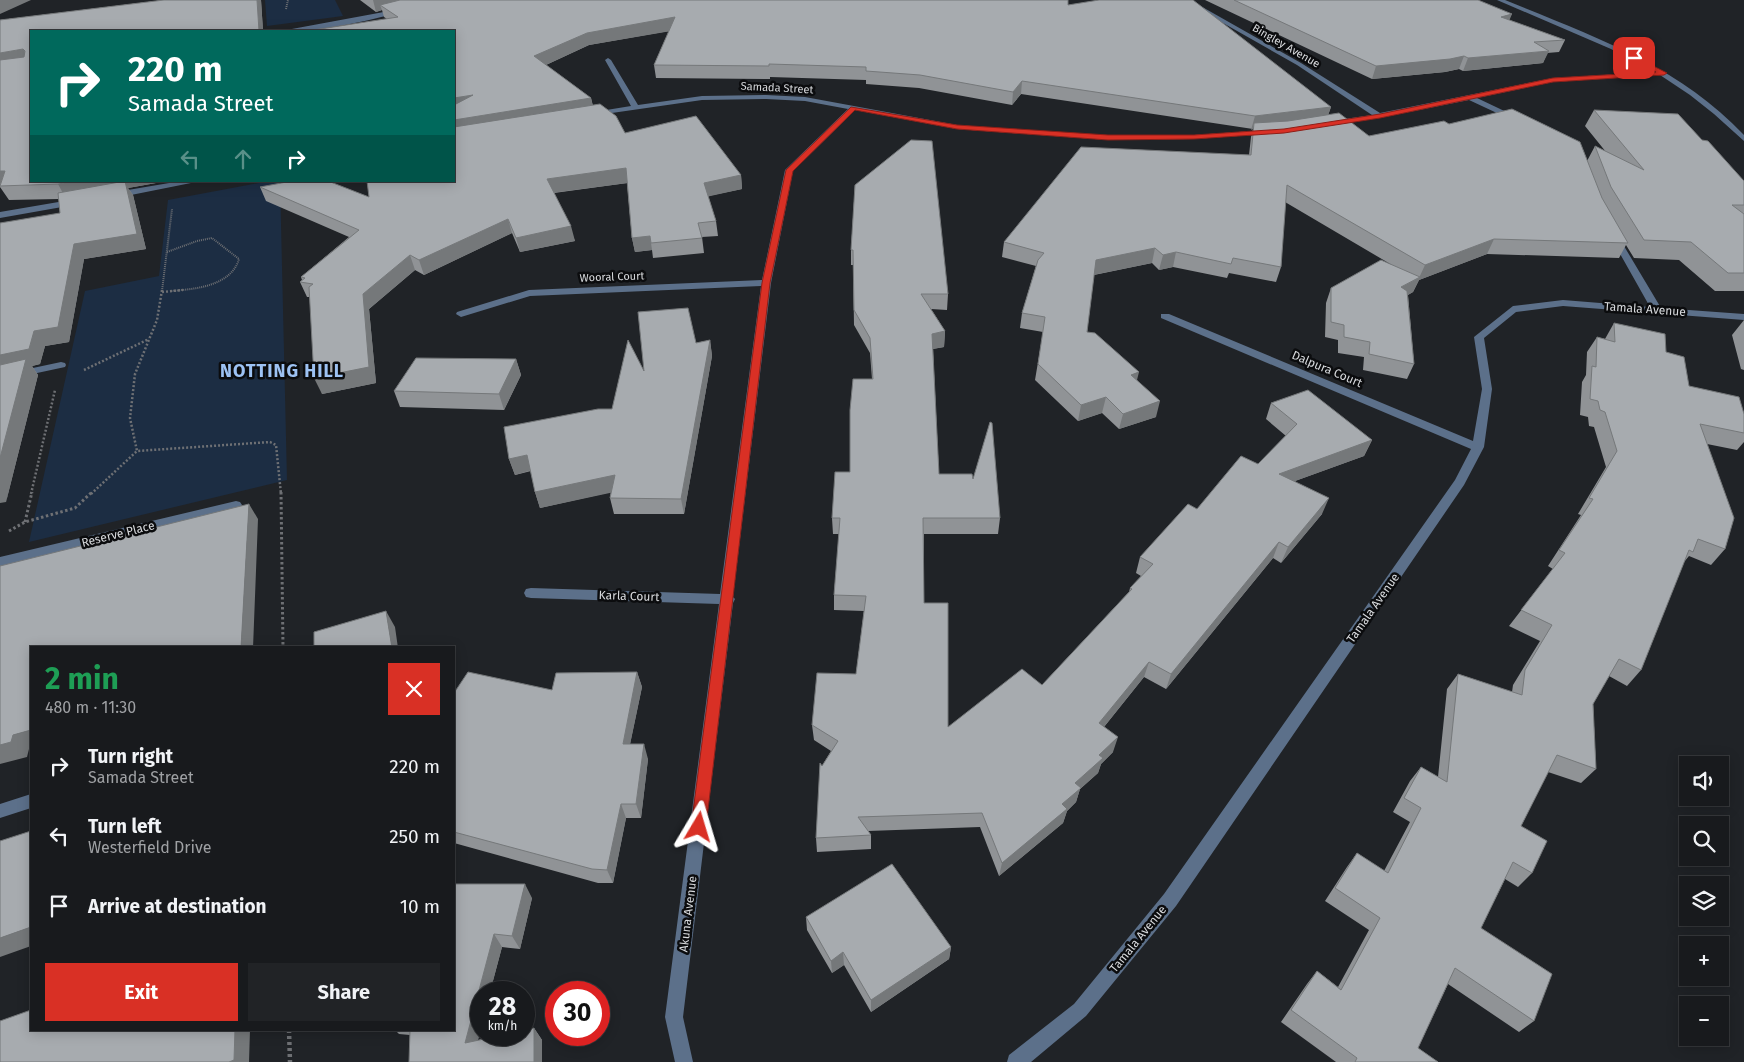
<!DOCTYPE html>
<meta charset="utf-8">
<style>
:root{--surface:#181a1d;--page:#212326;--text:#f1f3f6;--muted:#9fa1a4;--line:#36383b;--accent:#d93025}
body{margin:0;font-family:"Fira Sans",sans-serif;background:var(--page);color:var(--text);height:100vh;display:flex;flex-direction:column;font-size:19px;white-space:nowrap}
*{box-sizing:border-box;margin:0}
p{font-size:16px;color:var(--muted)}
.icon{flex:none;width:28px;height:28px;fill:none;stroke:currentColor;stroke-width:2;stroke-linecap:round;stroke-linejoin:round}
.map{position:relative;flex:1;overflow:hidden}
.sheet{position:absolute;left:30px;top:646px;width:425px;height:385px;display:flex;flex-direction:column;background:var(--surface);border-radius:0px;box-shadow:0 2px 12px #0003,0 0 0 1px var(--line)}
.sheet>*{flex:none}
.banner{position:absolute;left:30px;top:30px;width:425px;height:152px;border-radius:0px;box-shadow:0 2px 12px #0003,0 0 0 1px var(--line);background:#00695c;color:#fff;overflow:hidden}
.buttons{position:absolute;left:1679px;top:756px;display:grid;gap:10px}
.buttons a{display:grid;place-items:center;width:50px;height:50px;border-radius:0px;background:var(--surface);box-shadow:0 2px 12px #0003,0 0 0 1px var(--line);font-size:25px}
.speed{position:absolute;left:470px;top:981px;display:flex;gap:10px;font-size:25px;font-weight:700;text-align:center}
.speed>*{display:grid;place-content:center;width:65px;height:65px;border-radius:50%;background:var(--surface);box-shadow:0 2px 12px #0003,0 0 0 1px var(--line);line-height:1}
.speed small{font-size:12px;font-weight:400}
.speed .limit{border:8px solid #d22;background:#fff;color:#111}
.pin{position:absolute;display:grid;place-items:center;width:42px;height:42px;color:#fff;margin:-21px;border-radius:10px;box-shadow:0 2px 8px #0006}
.me{position:absolute;width:55px;margin:-28px;rotate:7deg;stroke-linejoin:round;filter:drop-shadow(0 0 4px #0008)}
.turn{display:flex;align-items:center;gap:18px;height:105px;padding:0 15px;font-size:22px}
.turn .icon{width:65px;height:65px;stroke-width:2.5}
.turn b{display:block;font-size:35px;line-height:42px}
.lanes{display:flex;align-items:center;height:48px;padding:0 15px;background:#0003;justify-content:center;gap:25px;direction:ltr}
.lanes .off{opacity:.35}
.round{display:grid;place-items:center;flex:none;width:52px;height:52px;border-radius:0px;background:var(--page)}
.head{display:flex;align-items:center;justify-content:space-between;height:85px;padding:0 15px}
h1{font-size:30px;font-weight:700;line-height:38px;color:#1e9e55}
.cta{display:flex;gap:10px;margin-top:auto;padding:10px 15px}
.cta a{flex:1;height:58px;border-radius:0px;background:var(--accent);color:#fff;font-size:20px;font-weight:700;line-height:58px;text-align:center}
.cta a+a{background:var(--page);color:var(--text)}
ul{padding:0;list-style:none}
li{display:flex;align-items:center;gap:15px;height:70px;padding:0 15px}
li div{flex:1}
li b{display:block;font-size:19px}
li em{font-style:normal}
.map>svg:first-child{display:block}
.green{fill:#1c2d43}
.lines{fill:none;stroke-linecap:round;stroke-linejoin:round}
.path-far3{stroke:#6e7074;stroke-width:2;stroke-dasharray:1 1;stroke-linecap:butt}
.path-far2{stroke:#6e7074;stroke-width:2.5;stroke-dasharray:2 2;stroke-linecap:butt}
.path-far1{stroke:#6e7074;stroke-width:3;stroke-dasharray:2.5 2.5;stroke-linecap:butt}
.path{stroke:#6e7074;stroke-width:4.5;stroke-dasharray:3 3;stroke-linecap:butt}
.minor{fill:#5c708a;fill-rule:evenodd}
.wall{fill:#909396}
.shaded-wall{fill:#75787a}
.building{fill:#a7abaf;stroke:#75787a}
.route{fill:#d93025;stroke:#8d1f18}
.labels{text-anchor:middle;dominant-baseline:central;stroke-width:5;stroke-linejoin:round;paint-order:stroke}
.far-street-label{font-size:11px;fill:#d8dadd;stroke:#0b0c0e}
.street-label{font-size:12px;fill:#d8dadd;stroke:#0b0c0e}
.district-label{font-size:18px;font-weight:bold;letter-spacing:1px;fill:#9dc2f3;stroke:#0b0c0e}
</style>
<div class="map">
<svg width="1744" height="1062" viewBox="0 0 1744 1062">
<rect width="100%" height="100%" fill="#202327"/>
<path class="green" d="M 265,0 L 335,0 L 343,16 L 267,26 Z
M 270,181 L 280,181 L 287,480 L 29,542 L 85,291 L 159,276 L 168,200 Z"/>
<g class="lines">
<path class="path-far3" d="M 286,9 L 288,0
M 167,252 L 197,241 L 212,238 L 239,259 C 231,286 196,289 171,291
M 162,291 L 172,209"/>
<path class="path-far2" d="M 162,290 L 157,320 L 135,374 L 130,418 L 137,451 L 270,442 L 276,445 L 281,494
M 162,292 L 183,290
M 84,370 L 149,339
M 31,494 L 55,390
M 91,494 L 137,451"/>
<path class="path-far1" d="M 281,492 L 283,648
M 25,522 L 32,492
M 9,531 L 25,522 L 75,508 L 92,492"/>
<path class="path" d="M 289,1030 L 290,1062"/>
<path class="minor" d="M 1175,0 L 1185,0 L 1197,4 L 1301,63 L 1380,113 L 1553,78 L 1654,72 L 1611,49 L 1497,0 L 1505,0 C 1592,36 1678,65 1744,135 L 1744,141 L 1714,114 L 1690,95 L 1660,75 L 1553,82 L 1477,98 L 1517,117 L 1517,121 L 1514,121 L 1469,100 L 1379,118 L 1334,125 L 1331,125 L 1331,121 L 1372,115 L 1297,65 L 1193,6 Z
M 400,9 L 402,10 L 402,12 C 366,21 317,33 281,31 Z
M 608,58 L 611,60 L 638,105 L 702,96 L 766,95 L 805,97 L 957,125 L 1108,136 L 1194,135 L 1267,130 L 1271,132 L 1267,134 L 1194,139 L 1108,140 L 957,129 L 855,110 L 793,171 L 771,283 L 733,597 L 735,599 L 733,603 L 683,1017 L 693,1062 L 675,1062 L 665,1017 L 719,604 L 531,598 L 526,597 L 524,593 L 526,589 L 531,588 L 720,594 L 761,286 L 530,296 L 461,317 L 456,314 L 457,312 L 529,290 L 762,280 L 785,170 L 848,109 L 805,101 L 766,99 L 702,100 L 591,116 L 591,112 L 594,112 L 631,106 L 605,60 Z
M 181,181 L 201,181 L 116,198 L 112,195 L 116,192 Z
M 76,199 L 80,202 L 79,204 L 0,218 L 0,212 Z
M 1614,233 L 1618,236 L 1661,308 L 1744,314 L 1744,320 L 1563,306 L 1516,312 L 1484,338 L 1492,389 L 1484,447 L 1464,485 L 1176,906 L 1086,1016 L 1031,1062 L 1007,1062 L 1009,1055 L 1074,1004 L 1164,894 L 1455,480 L 1471,449 L 1161,318 L 1161,314 L 1169,314 L 1473,441 L 1482,389 L 1474,337 L 1513,306 L 1563,300 L 1650,307 L 1610,236 Z
M 61,362 L 65,363 L 66,365 L 65,367 L 0,381 L 0,375 Z
M 236,501 L 240,502 L 242,505 L 240,508 L 0,567 L 0,557 Z
M 31,794 L 31,808 L 0,818 L 0,804 Z"/>
</g>
<path class="wall" d="M 164,0 L 261,0 L 263,31 L 31,31 L 156,183 L 128,188 L 133,195 L 146,249 L 84,259 L 69,342 L 45,346 L 40,364 L 32,366 L 38,375 L 6,502 L 60,213 L 59,199 L 9,200 L 0,187 L 0,20 Z
M 360,0 L 1068,0 L 1068,5 L 1331,107 L 1328,115 L 1369,136 L 1449,124 L 1587,161 L 1595,146 L 1606,152 L 1585,126 L 1594,110 L 1702,140 L 1744,181 L 1744,291 L 1715,291 L 1679,260 L 1634,258 L 1626,245 L 1619,258 L 1487,254 L 1419,280 L 1413,292 L 1408,295 L 1414,364 L 1407,379 L 1363,370 L 1364,357 L 1338,353 L 1338,340 L 1325,337 L 1326,303 L 1331,288 L 1392,265 L 1285,202 L 1281,267 L 1276,282 L 1229,273 L 1227,278 L 1173,267 L 1159,270 L 1152,263 L 1094,275 L 1087,332 L 1137,380 L 1156,417 L 1119,429 L 1102,413 L 1078,421 L 1035,380 L 1043,332 L 1020,328 L 1022,313 L 1036,266 L 1002,257 L 1004,242 L 1249,155 L 1251,137 L 1253,129 L 1021,94 L 1012,105 L 919,88 L 866,84 L 866,80 L 770,77 L 770,79 L 656,78 L 654,65 L 669,31 L 589,45 L 546,65 L 591,98 L 593,106 L 625,133 L 741,175 L 742,189 L 708,196 L 716,221 L 718,236 L 702,237 L 704,253 L 653,258 L 652,250 L 635,252 L 632,238 L 627,183 L 554,193 L 575,241 L 520,252 L 512,233 L 424,275 L 415,270 L 369,309 L 376,383 L 322,394 L 310,297 L 307,297 L 300,282 L 302,280 L 301,277 L 349,237 L 266,201 L 260,187 L 369,197 L 454,181 L 454,31 L 387,19 L 384,17 L 382,10 L 376,12 Z
M 1205,0 L 1478,0 L 1509,20 L 1565,40 L 1559,52 L 1547,53 L 1543,63 L 1463,71 L 1459,69 L 1445,72 L 1372,79 Z
M 855,185 L 948,294 L 947,310 L 931,309 L 945,331 L 944,347 L 933,349 L 939,474 L 973,479 L 1000,518 L 998,534 L 924,534 L 924,603 L 948,727 L 1042,685 L 1129,592 L 1130,588 L 1141,576 L 1136,573 L 1140,557 L 1197,509 L 1258,464 L 1286,436 L 1266,419 L 1271,403 L 1372,440 L 1364,456 L 1295,481 L 1322,514 L 1281,563 L 1273,558 L 1166,689 L 1144,677 L 1104,727 L 1113,752 L 1101,764 L 1098,773 L 1080,789 L 1076,802 L 1067,811 L 1063,823 L 999,876 L 980,827 L 868,831 L 871,835 L 871,849 L 817,852 L 816,838 L 822,766 L 831,751 L 814,740 L 812,725 L 856,674 L 864,611 L 834,610 L 834,595 L 839,534 L 833,534 L 832,518 L 850,472 L 872,379 L 870,353 L 854,325 L 853,265 L 851,265 L 851,250 Z
M 1744,320 L 1744,370 L 1741,369 L 1732,335 Z
M 1614,323 L 1666,352 L 1689,386 L 1744,414 L 1744,442 L 1737,450 L 1707,444 L 1725,549 L 1711,565 L 1689,556 L 1684,562 L 1641,670 L 1627,686 L 1609,676 L 1593,704 L 1596,769 L 1581,783 L 1548,772 L 1521,826 L 1532,873 L 1518,887 L 1505,879 L 1481,928 L 1534,1021 L 1519,1032 L 1448,984 L 1418,1048 L 1438,1062 L 1336,1062 L 1281,1022 L 1307,984 L 1317,971 L 1338,987 L 1369,930 L 1325,901 L 1347,867 L 1357,853 L 1384,871 L 1410,822 L 1393,812 L 1410,781 L 1421,767 L 1438,777 L 1447,689 L 1458,674 L 1512,692 L 1513,685 L 1540,641 L 1509,626 L 1553,569 L 1548,566 L 1581,515 L 1578,514 L 1606,467 L 1594,427 L 1589,426 L 1588,417 L 1580,415 L 1582,382 L 1586,375 L 1587,352 L 1597,337 L 1605,339 Z
M 710,340 L 712,356 L 684,514 L 614,514 L 610,498 L 611,492 L 540,508 L 535,492 L 531,471 L 515,475 L 509,459 L 612,409 L 644,371 L 696,343 Z
M 516,359 L 521,375 L 504,410 L 400,407 L 394,391 Z
M 637,672 L 642,687 L 630,744 L 648,759 L 641,818 L 626,818 L 613,883 L 598,883 L 454,843 L 454,693 L 552,690 Z
M 454,884 L 532,898 L 520,949 L 502,947 L 490,992 L 481,992 L 481,1028 L 478,1040 L 534,1028 L 542,1040 L 542,1062 L 410,1035 L 399,1034 L 395,1030 L 454,1030 Z
M 806,917 L 951,947 L 949,959 L 871,1012 L 844,965 L 832,973 L 807,930 Z"/>
<path class="shaded-wall" d="M 0,0 L 31,0 L 0,14 Z
M 257,0 L 261,0 L 263,31 L 259,31 Z
M 373,0 L 424,0 L 380,5 L 382,10 L 376,12 Z
M 1512,14 L 1507,26 L 1501,17 Z
M 675,17 L 677,30 L 589,45 L 537,69 L 534,56 L 587,33 Z
M 23,49 L 31,62 L 0,67 L 0,53 Z
M 1549,51 L 1543,63 L 1463,71 L 1468,58 Z
M 1464,56 L 1459,69 L 1445,72 L 1372,79 L 1376,66 Z
M 1022,81 L 1021,94 L 1012,105 L 1013,92 Z
M 473,95 L 454,113 L 454,98 Z
M 591,98 L 594,111 L 454,134 L 454,120 Z
M 1331,107 L 1326,121 L 1254,123 L 1253,129 L 1251,130 L 1255,116 Z
M 626,168 L 628,183 L 551,193 L 547,179 Z
M 0,171 L 5,171 L 0,186 Z
M 741,175 L 742,189 L 706,197 L 704,183 Z
M 77,181 L 156,181 L 156,183 L 128,188 L 133,195 L 146,249 L 84,259 L 69,342 L 45,346 L 40,364 L 32,366 L 38,375 L 6,502 L 0,503 L 0,355 L 66,199 L 58,184 Z
M 508,219 L 512,233 L 424,275 L 419,260 Z
M 571,226 L 575,241 L 520,252 L 516,238 Z
M 650,236 L 652,250 L 635,252 L 632,238 Z
M 1494,239 L 1487,254 L 1419,280 L 1413,292 L 1395,302 L 1401,287 L 1419,278 L 1425,265 Z
M 1155,248 L 1152,263 L 1093,275 L 1096,260 Z
M 1176,252 L 1173,267 L 1159,270 L 1163,255 Z
M 410,255 L 415,270 L 369,309 L 376,383 L 322,394 L 314,378 L 363,294 Z
M 945,331 L 944,347 L 932,349 L 932,334 Z
M 710,340 L 712,356 L 684,514 L 681,499 Z
M 516,359 L 521,375 L 504,410 L 499,394 Z
M 1139,372 L 1135,388 L 1131,375 Z
M 1106,397 L 1102,413 L 1078,421 L 1081,405 Z
M 1160,401 L 1156,417 L 1119,429 L 1123,414 Z
M 1372,440 L 1364,456 L 1273,489 L 1279,474 Z
M 527,455 L 532,470 L 515,475 L 509,459 Z
M 615,475 L 619,491 L 540,508 L 535,492 Z
M 1329,498 L 1322,514 L 1281,563 L 1288,547 Z
M 249,504 L 258,519 L 253,648 L 241,648 Z
M 1279,542 L 1273,558 L 1166,689 L 1171,674 Z
M 386,611 L 395,627 L 398,648 L 392,648 Z
M 1149,662 L 1144,677 L 1095,738 L 1099,723 Z
M 637,672 L 642,687 L 627,759 L 623,744 Z
M 31,730 L 31,749 L 29,749 L 27,757 L 0,764 L 0,745 L 13,735 Z
M 1118,737 L 1113,752 L 1101,764 L 1098,773 L 1080,789 L 1076,802 L 1067,811 L 1063,823 L 999,876 L 1002,863 L 1062,804 L 1075,783 L 1099,755 Z
M 644,744 L 648,759 L 641,818 L 636,804 Z
M 621,804 L 626,818 L 613,883 L 607,870 Z
M 525,884 L 532,898 L 520,949 L 512,936 Z
M 31,927 L 31,946 L 0,957 L 0,938 Z
M 494,934 L 502,947 L 490,992 L 481,992 L 481,1028 L 474,1054 L 465,1043 Z
M 951,947 L 949,959 L 871,1012 L 871,1000 Z
M 843,952 L 844,965 L 832,973 L 831,961 Z
M 534,1028 L 542,1040 L 542,1062 L 534,1062 Z
M 235,1030 L 250,1030 L 249,1062 L 229,1062 Z"/>
<path class="building" d="M 164,0 L 257,0 L 259,31 L 31,31 L 31,181 L 77,181 L 58,184 L 0,186 L 5,171 L 0,171 L 0,60 L 24,57 L 25,51 L 23,49 L 0,53 L 0,20 Z
M 400,0 L 1068,0 L 1068,5 L 1099,0 L 1193,0 L 1331,107 L 1255,116 L 1022,81 L 1013,92 L 920,75 L 866,71 L 866,67 L 769,64 L 769,66 L 654,65 L 675,17 L 587,33 L 534,56 L 591,98 L 454,120 L 454,105 L 473,95 L 454,98 L 454,31 L 307,31 L 398,17 L 380,5 Z
M 1234,0 L 1478,0 L 1512,14 L 1501,17 L 1565,40 L 1534,42 L 1549,51 L 1468,58 L 1464,56 L 1450,59 L 1376,66 Z
M 600,104 L 616,116 L 625,133 L 696,116 L 741,175 L 704,183 L 716,221 L 698,223 L 702,238 L 651,243 L 650,236 L 632,238 L 626,168 L 547,179 L 571,226 L 516,238 L 508,219 L 419,260 L 410,255 L 363,294 L 369,367 L 314,378 L 309,287 L 313,284 L 300,282 L 305,278 L 301,277 L 359,230 L 260,187 L 292,181 L 328,181 L 369,197 L 367,181 L 454,181 L 454,127 Z
M 1512,109 L 1580,142 L 1602,198 L 1628,243 L 1494,239 L 1425,265 L 1287,185 L 1281,267 L 1233,258 L 1231,264 L 1176,252 L 1163,255 L 1155,248 L 1096,260 L 1087,332 L 1095,333 L 1139,372 L 1131,375 L 1160,401 L 1123,414 L 1106,397 L 1081,405 L 1038,364 L 1045,317 L 1022,313 L 1038,260 L 1044,253 L 1004,242 L 1081,147 L 1251,155 L 1254,123 L 1288,121 L 1339,113 L 1369,136 L 1444,121 L 1449,124 Z
M 1594,110 L 1678,114 L 1702,140 L 1708,141 L 1744,181 L 1744,205 L 1732,205 L 1744,214 L 1744,273 L 1728,273 L 1691,242 L 1644,240 L 1611,187 L 1595,146 L 1644,170 Z
M 911,140 L 932,141 L 948,294 L 921,294 L 945,331 L 932,334 L 939,474 L 972,474 L 973,479 L 990,422 L 992,423 L 1000,518 L 923,518 L 924,603 L 948,603 L 948,727 L 1022,669 L 1042,685 L 1132,589 L 1130,588 L 1153,564 L 1140,557 L 1188,504 L 1197,509 L 1241,456 L 1258,464 L 1297,424 L 1271,403 L 1308,390 L 1372,440 L 1279,474 L 1329,498 L 1288,547 L 1279,542 L 1171,674 L 1149,662 L 1099,723 L 1118,737 L 1099,755 L 1103,758 L 1075,783 L 1081,788 L 1062,804 L 1067,809 L 1002,863 L 982,813 L 858,817 L 871,835 L 816,838 L 820,763 L 822,766 L 838,741 L 812,725 L 817,673 L 856,674 L 866,596 L 834,595 L 840,518 L 832,518 L 835,472 L 850,472 L 850,410 L 853,379 L 873,379 L 870,338 L 854,310 L 853,250 L 851,250 L 855,185 Z
M 125,181 L 137,234 L 74,244 L 58,327 L 34,331 L 29,349 L 0,355 L 0,223 L 60,213 L 58,193 Z
M 1381,260 L 1420,277 L 1401,287 L 1407,291 L 1414,364 L 1369,354 L 1370,342 L 1344,337 L 1344,325 L 1331,322 L 1331,288 Z
M 688,308 L 696,343 L 710,340 L 681,499 L 610,498 L 615,475 L 535,492 L 527,455 L 509,459 L 504,427 L 598,409 L 612,409 L 628,340 L 644,371 L 638,312 Z
M 1614,323 L 1665,334 L 1666,352 L 1684,357 L 1689,386 L 1739,397 L 1744,414 L 1744,433 L 1700,424 L 1734,518 L 1725,549 L 1698,539 L 1693,552 L 1689,550 L 1641,670 L 1619,659 L 1593,704 L 1596,769 L 1557,755 L 1521,826 L 1547,841 L 1532,873 L 1513,862 L 1481,928 L 1552,974 L 1534,1021 L 1455,968 L 1418,1048 L 1438,1062 L 1355,1062 L 1357,1058 L 1291,1010 L 1317,971 L 1341,990 L 1380,918 L 1335,888 L 1357,853 L 1388,873 L 1421,808 L 1404,798 L 1421,767 L 1447,782 L 1458,674 L 1522,695 L 1525,670 L 1552,625 L 1521,610 L 1565,553 L 1559,550 L 1593,499 L 1589,498 L 1617,451 L 1605,412 L 1600,410 L 1598,401 L 1590,399 L 1592,366 L 1596,367 L 1597,337 L 1615,342 Z
M 416,358 L 516,359 L 499,394 L 394,391 Z
M 26,359 L 0,458 L 0,365 Z
M 249,504 L 241,648 L 31,648 L 31,730 L 13,735 L 11,742 L 0,745 L 0,566 Z
M 386,611 L 392,648 L 314,648 L 314,632 Z
M 468,672 L 552,690 L 556,673 L 637,672 L 623,744 L 644,744 L 636,804 L 621,804 L 607,870 L 592,869 L 454,832 L 454,693 Z
M 31,831 L 31,927 L 0,938 L 0,841 Z
M 892,864 L 951,947 L 871,1000 L 843,952 L 831,961 L 806,917 Z
M 454,884 L 525,884 L 512,936 L 494,934 L 465,1043 L 503,1035 L 524,1035 L 524,1031 L 534,1028 L 534,1062 L 409,1062 L 410,1030 L 454,1030 Z
M 31,1010 L 31,1030 L 235,1030 L 234,1060 L 229,1062 L 0,1062 L 0,1021 Z"/>
<path class="route" d="M 1634,56 L 1667,73 L 1664,75 L 1553,82 L 1380,118 L 1284,133 L 1194,139 L 1108,140 L 957,129 L 855,110 L 793,171 L 770,283 L 706,827 L 704,832 L 699,834 L 694,832 L 691,827 L 762,283 L 786,170 L 851,107 L 957,125 L 1108,135 L 1194,135 L 1284,129 L 1380,114 L 1553,78 L 1656,72 L 1632,60 L 1632,57 Z"/>
<g class="labels">
<g class="far-street-label">
<text transform="translate(1286 46) rotate(30)">Bingley Avenue</text>
<text transform="translate(777 88) rotate(3)">Samada Street</text>
<text transform="translate(612 277) rotate(-2)">Wooral Court</text>
</g>
<g class="street-label">
<text transform="translate(1645 309) rotate(4)">Tamala Avenue</text>
<text transform="translate(1327 369) rotate(23)">Dalpura Court</text>
<text transform="translate(118 534) rotate(-14)">Reserve Place</text>
<text transform="translate(629 596) rotate(2)">Karla Court</text>
<text transform="translate(1373 608) rotate(-55)">Tamala Avenue</text>
<text transform="translate(688 914) rotate(-83)">Akuna Avenue</text>
<text transform="translate(1138 939) rotate(-51)">Tamala Avenue</text>
</g>
<g class="district-label">
<text x="282" y="371">NOTTING HILL</text>
</g>
</g>
</svg>
<div class="buttons">
<a><svg class="icon" aria-label="sound" viewBox="0 0 24 24"><path d="M4 9h4l5-4v14l-5-4H4zM17 9q2 3 0 6"/></svg></a>
<a><svg class="icon" aria-label="search" viewBox="0 0 24 24"><circle cx="10" cy="10" r="6"/><path d="M15 15l6 6"/></svg></a>
<a><svg class="icon" aria-label="layers" viewBox="0 0 24 24"><path d="M12 4l9 5-9 5-9-5zM3 14l9 5 9-5"/></svg></a>
<a>+</a>
<a>−</a>
</div>
<div class="speed"><div>28<small>km/h</small></div><div class="limit">30</div></div>
<div class="pin" style="left:1634px;top:58px;background:#d93025"><svg class="icon" aria-label="arrive" viewBox="0 0 24 24"><path d="M6 21V4h12l-3 4 3 4H6"/></svg></div>
<svg class="me" style="left:699px;top:827px" viewBox="-20 -20 40 40"><path d="M0-17L14 15 0 8-14 15z" fill="#d93025" stroke="#fff" stroke-width="4"/></svg>
<div class="banner">
<div class="turn"><svg class="icon" aria-label="right" viewBox="0 0 24 24"><path d="M7 20v-9h11M14 6l5 5-5 5"/></svg><div><b>220 m</b>Samada Street</div></div>
<div class="lanes"><svg class="icon off" aria-label="left" viewBox="0 0 24 24"><path d="M17 20v-9H6M10 6l-5 5 5 5"/></svg><svg class="icon off" aria-label="ahead" viewBox="0 0 24 24"><path d="M12 20V5M6 11l6-6 6 6"/></svg><svg class="icon" aria-label="right" viewBox="0 0 24 24"><path d="M7 20v-9h11M14 6l5 5-5 5"/></svg></div>
</div>
<section class="sheet">
<div class="head"><div><h1>2 min</h1><p>480 m · 11:30</p></div><a class="round" style="background:#d93025;color:#fff"><svg class="icon" aria-label="close" viewBox="0 0 24 24"><path d="M6 6l12 12M18 6L6 18"/></svg></a></div>
<ul>
<li><svg class="icon" aria-label="right" viewBox="0 0 24 24"><path d="M7 20v-9h11M14 6l5 5-5 5"/></svg><div><b>Turn right</b><p>Samada Street</p></div><em>220 m</em></li>
<li><svg class="icon" aria-label="left" viewBox="0 0 24 24"><path d="M17 20v-9H6M10 6l-5 5 5 5"/></svg><div><b>Turn left</b><p>Westerfield Drive</p></div><em>250 m</em></li>
<li><svg class="icon" aria-label="arrive" viewBox="0 0 24 24"><path d="M6 21V4h12l-3 4 3 4H6"/></svg><div><b>Arrive at destination</b></div><em>10 m</em></li>
</ul>
<div class="cta"><a>Exit</a><a>Share</a></div>
</section>
</div>
